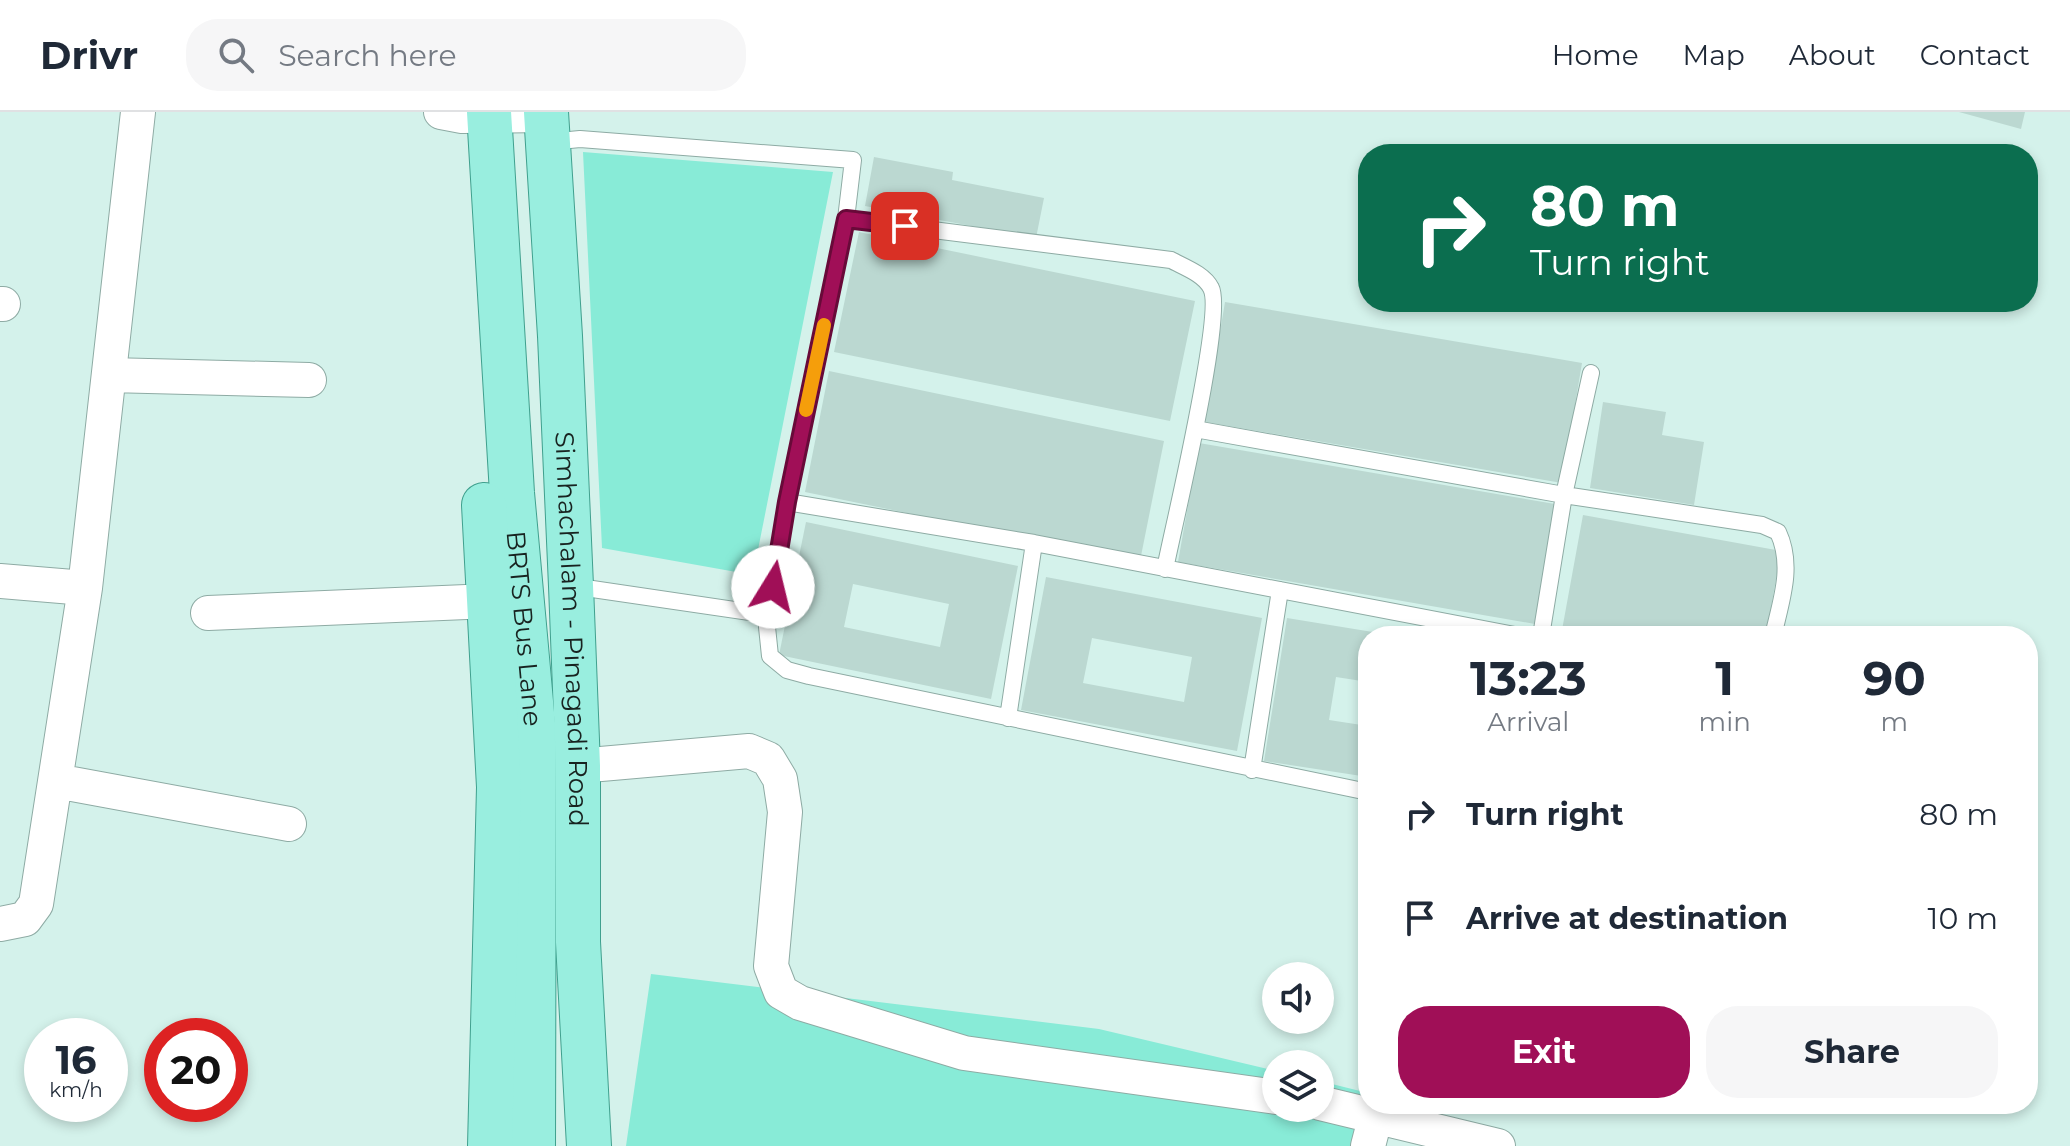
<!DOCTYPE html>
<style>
:root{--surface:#fff;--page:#f6f6f7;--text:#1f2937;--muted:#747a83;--line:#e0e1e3;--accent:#a00f57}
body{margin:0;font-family:Montserrat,sans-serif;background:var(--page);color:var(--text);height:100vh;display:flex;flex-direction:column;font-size:30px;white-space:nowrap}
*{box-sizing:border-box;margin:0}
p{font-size:26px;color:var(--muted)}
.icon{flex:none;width:44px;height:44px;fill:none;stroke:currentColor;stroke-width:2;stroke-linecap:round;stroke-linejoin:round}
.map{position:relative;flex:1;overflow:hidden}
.panel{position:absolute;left:1358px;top:514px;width:680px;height:488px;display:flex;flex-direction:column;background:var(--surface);border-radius:32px;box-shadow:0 4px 12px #0003}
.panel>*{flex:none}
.banner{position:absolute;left:1358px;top:32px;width:680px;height:168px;border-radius:32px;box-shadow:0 4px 12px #0003;background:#0b6e4f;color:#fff;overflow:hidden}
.fabs{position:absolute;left:1262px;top:850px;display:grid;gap:16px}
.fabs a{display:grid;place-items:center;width:72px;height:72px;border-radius:50%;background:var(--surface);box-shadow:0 4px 12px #0003;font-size:40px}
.speed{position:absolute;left:24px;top:906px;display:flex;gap:16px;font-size:40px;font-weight:700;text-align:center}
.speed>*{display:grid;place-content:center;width:104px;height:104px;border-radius:50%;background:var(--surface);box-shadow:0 4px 12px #0003;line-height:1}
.speed small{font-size:20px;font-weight:400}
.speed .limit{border:12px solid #d22;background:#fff;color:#111}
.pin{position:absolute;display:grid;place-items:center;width:68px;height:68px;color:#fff;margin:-34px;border-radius:16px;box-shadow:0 4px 12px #0006}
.me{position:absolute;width:88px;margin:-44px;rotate:9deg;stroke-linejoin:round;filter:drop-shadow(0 0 6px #0008)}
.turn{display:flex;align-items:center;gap:28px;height:168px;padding:0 40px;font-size:36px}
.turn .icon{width:104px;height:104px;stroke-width:2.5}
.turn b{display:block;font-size:56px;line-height:68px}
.eta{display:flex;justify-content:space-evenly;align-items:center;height:136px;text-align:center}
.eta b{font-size:48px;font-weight:700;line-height:56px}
.button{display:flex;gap:16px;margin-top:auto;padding:16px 40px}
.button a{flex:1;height:92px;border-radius:32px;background:var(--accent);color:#fff;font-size:32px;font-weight:700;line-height:92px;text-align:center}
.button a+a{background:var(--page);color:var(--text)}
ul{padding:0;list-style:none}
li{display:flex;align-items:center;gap:24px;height:104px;padding:0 40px}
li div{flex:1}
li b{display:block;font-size:30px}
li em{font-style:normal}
header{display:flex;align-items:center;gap:48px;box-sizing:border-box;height:112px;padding:0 40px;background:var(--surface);border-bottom:2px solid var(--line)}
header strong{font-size:38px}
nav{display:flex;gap:44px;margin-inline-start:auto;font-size:28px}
.search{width:560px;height:72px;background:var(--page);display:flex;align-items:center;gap:20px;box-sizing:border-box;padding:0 28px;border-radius:32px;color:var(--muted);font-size:30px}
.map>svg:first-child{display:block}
.green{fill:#88ebd7}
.building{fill:#bbd8d1;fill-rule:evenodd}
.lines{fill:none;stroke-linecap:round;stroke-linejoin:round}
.lane-casing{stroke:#8eaba4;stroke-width:18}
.street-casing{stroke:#8eaba4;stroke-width:36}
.primary-casing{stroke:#40a08e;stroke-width:46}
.lane{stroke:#fff;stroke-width:16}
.street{stroke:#fff;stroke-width:34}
.primary{stroke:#99eedf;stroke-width:44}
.route-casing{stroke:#680a39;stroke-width:20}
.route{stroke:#a00f57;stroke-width:14}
.slow{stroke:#f59e0b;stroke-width:14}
.labels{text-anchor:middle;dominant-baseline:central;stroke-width:7;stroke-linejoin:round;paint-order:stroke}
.street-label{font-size:26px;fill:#182320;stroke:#e6fef8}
</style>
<header>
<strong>Drivr</strong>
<div class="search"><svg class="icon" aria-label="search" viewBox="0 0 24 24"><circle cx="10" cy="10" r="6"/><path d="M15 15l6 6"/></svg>Search here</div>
<nav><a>Home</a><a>Map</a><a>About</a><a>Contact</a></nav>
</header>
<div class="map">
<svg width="2070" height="1034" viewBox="0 0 2070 1034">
<rect width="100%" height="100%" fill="#d4f2eb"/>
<path class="green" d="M 583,40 L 833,60 L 753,463 L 602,436 Z
M 651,862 L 1099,917 L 1276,959 L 1276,996 L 1320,996 L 1320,969 L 1368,981 L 1365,1034 L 626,1034 Z"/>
<path class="building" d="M 1959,0 L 2025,0 L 2021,17 Z
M 874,45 L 953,60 L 952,68 L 1044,86 L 1036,126 L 865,94 Z
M 859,120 L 1195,189 L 1170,309 L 834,240 Z
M 1225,190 L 1582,251 L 1562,371 L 1205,310 Z
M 829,259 L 1164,329 L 1140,449 L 805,380 Z
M 1603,290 L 1666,300 L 1662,323 L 1704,330 L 1694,393 L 1590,376 Z
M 1199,331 L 1555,392 L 1535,512 L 1178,450 Z
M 1583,403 L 1781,439 L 1766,524 L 1594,524 L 1562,518 Z
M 806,410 L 1018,454 L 991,587 L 779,543 ZM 853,472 L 949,492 L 940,535 L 844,515 Z
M 1046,465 L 1262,506 L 1237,639 L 1021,598 ZM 1092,526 L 1192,545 L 1184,590 L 1083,571 Z
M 1287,506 L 1385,522 L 1368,524 L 1368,570 L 1336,565 L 1329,608 L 1368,614 L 1368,665 L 1264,649 Z"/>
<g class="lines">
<g class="lane-casing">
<path id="lane" d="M 549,30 L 580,27 L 853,48 L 846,107 L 1171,148 C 1184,155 1204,162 1211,176 C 1225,202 1173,416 1165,457
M 846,107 L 787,390 L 767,515 L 770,544 L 787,558 L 809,564 L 1368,680
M 1195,317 L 1564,383 L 1762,413 L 1778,420 C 1794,454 1781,489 1773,524
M 787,390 L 1034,431 L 1520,524
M 572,474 L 769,503
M 1541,524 L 1564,383 L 1591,261
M 1008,606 L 1034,431
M 1252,658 L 1280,478"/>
</g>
<g class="street-casing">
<path id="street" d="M 441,0 L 462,4 L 546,3
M 0,192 L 3,192
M 109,263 L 309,268
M 0,469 L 85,476
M 208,501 L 490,489
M 578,654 L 749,639 L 768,647 L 780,667 L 785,700 L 771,854 L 781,880 L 800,891 L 964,941 L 1276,985
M 56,669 L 289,712
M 0,812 L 25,807 L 36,792 L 85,476 L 138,0
M 1320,991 L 1498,1034
M 1368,1034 L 1376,1003"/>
</g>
<g class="primary-casing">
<g id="primary">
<path id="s1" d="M 489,0 L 512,381 L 534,623 L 533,1034"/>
<path id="s2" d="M 546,0 L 560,224 L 571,474 L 578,654 L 578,830 L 589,1034"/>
<path d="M 484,393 L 499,675 L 490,1034"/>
</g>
</g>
<use href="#lane" class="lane"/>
<use href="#street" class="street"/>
<use href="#primary" class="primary"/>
</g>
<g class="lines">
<g class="route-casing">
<path id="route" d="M 773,475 L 787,390 L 846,107 L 905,114"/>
</g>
<use href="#route" class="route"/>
<path class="slow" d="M 806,298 L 824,213"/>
</g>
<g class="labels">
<g class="street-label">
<text stroke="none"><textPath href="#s1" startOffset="518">BRTS Bus Lane</textPath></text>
<text stroke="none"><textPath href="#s2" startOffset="518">Simhachalam - Pinagadi Road</textPath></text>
</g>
</g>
</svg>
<div class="fabs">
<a><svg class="icon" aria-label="sound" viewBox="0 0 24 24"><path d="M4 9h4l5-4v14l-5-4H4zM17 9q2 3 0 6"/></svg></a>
<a><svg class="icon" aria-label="layers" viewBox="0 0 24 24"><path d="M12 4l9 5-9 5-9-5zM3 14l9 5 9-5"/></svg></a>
</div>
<div class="speed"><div>16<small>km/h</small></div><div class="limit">20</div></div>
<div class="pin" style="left:905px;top:114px;background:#d93025"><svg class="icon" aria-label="arrive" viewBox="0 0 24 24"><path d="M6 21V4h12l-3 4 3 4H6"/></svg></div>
<svg class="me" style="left:773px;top:475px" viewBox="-20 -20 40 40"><circle r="19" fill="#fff"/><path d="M0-13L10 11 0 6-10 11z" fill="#a00f57"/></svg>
<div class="banner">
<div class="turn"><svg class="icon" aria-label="right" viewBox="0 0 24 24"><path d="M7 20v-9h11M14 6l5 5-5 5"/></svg><div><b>80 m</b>Turn right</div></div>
</div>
<section class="panel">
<div class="eta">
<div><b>13:23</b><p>Arrival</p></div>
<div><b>1</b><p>min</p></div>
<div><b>90</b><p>m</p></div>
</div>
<ul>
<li><svg class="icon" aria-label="right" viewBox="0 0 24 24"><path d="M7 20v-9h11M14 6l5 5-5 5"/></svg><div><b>Turn right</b></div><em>80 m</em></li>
<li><svg class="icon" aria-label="arrive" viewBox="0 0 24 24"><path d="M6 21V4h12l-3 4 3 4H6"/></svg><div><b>Arrive at destination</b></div><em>10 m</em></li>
</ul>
<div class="button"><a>Exit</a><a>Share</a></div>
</section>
</div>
